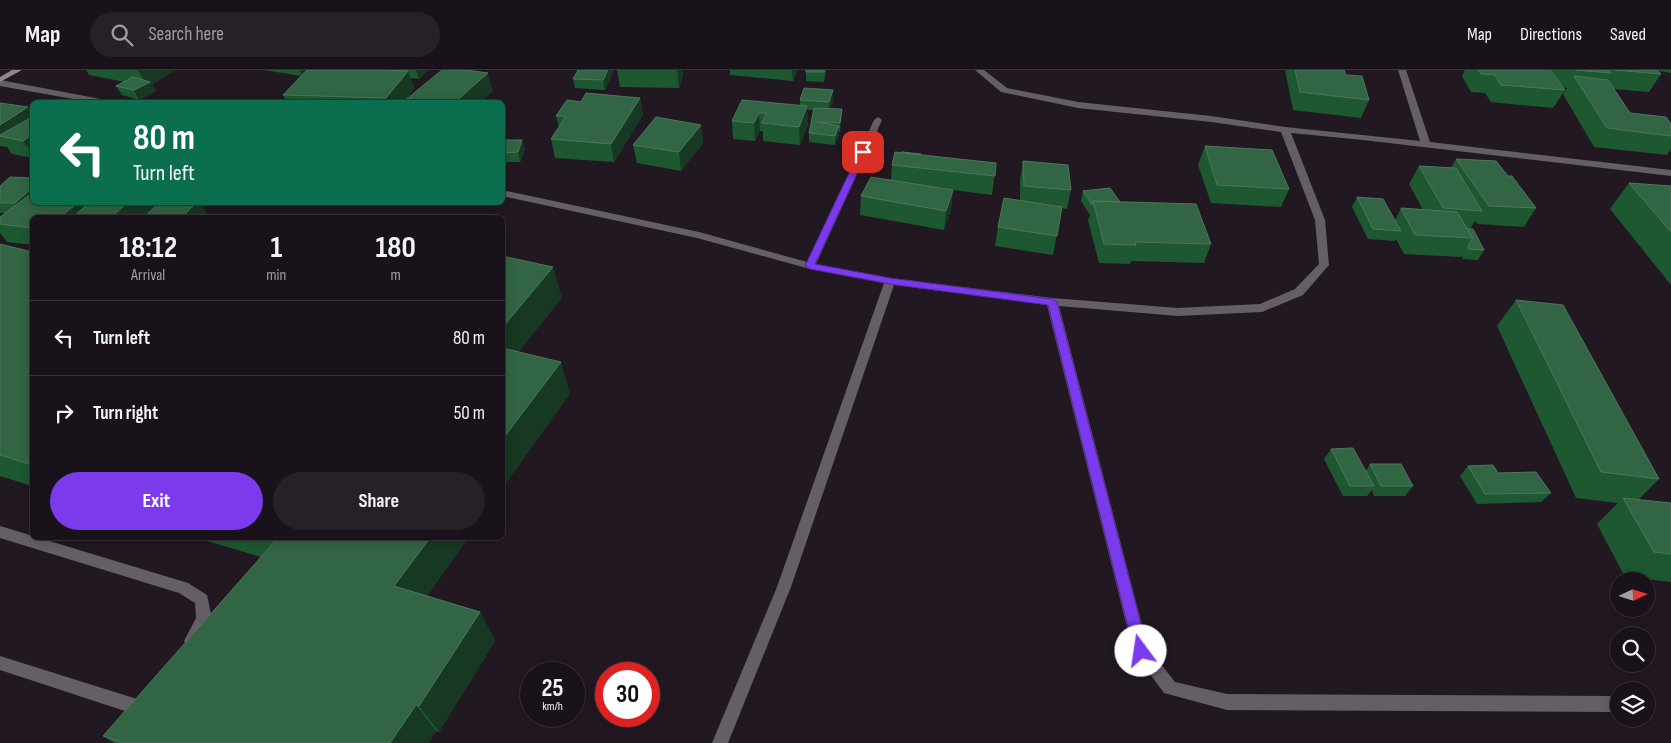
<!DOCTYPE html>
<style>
:root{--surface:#1a121a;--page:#272027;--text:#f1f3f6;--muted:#9f9ea2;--line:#383239;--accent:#7c3aed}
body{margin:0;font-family:"Sofia Sans Condensed",sans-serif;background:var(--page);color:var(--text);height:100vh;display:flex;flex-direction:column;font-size:19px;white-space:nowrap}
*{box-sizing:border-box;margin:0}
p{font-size:16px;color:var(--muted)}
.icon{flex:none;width:28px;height:28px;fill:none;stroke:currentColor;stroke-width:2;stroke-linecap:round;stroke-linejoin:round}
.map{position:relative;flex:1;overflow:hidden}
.drawer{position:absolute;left:30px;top:145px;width:475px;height:325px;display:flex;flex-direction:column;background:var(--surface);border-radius:8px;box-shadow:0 2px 12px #0003,0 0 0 1px var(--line)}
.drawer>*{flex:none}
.banner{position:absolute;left:30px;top:30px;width:475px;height:105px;border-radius:8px;box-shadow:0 2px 12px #0003,0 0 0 1px var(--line);background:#0b6e4f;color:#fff;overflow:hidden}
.needle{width:32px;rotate:86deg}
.controls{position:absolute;left:1610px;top:502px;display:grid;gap:10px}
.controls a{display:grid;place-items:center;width:45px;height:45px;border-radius:50%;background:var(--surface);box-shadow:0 2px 12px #0003,0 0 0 1px var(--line);font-size:25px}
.speed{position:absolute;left:520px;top:592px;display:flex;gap:10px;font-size:25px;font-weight:700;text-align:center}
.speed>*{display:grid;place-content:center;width:65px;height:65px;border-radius:50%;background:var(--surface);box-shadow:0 2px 12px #0003,0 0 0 1px var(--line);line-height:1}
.speed small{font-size:12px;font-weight:400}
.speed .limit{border:8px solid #d22;background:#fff;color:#111}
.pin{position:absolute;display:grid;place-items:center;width:42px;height:42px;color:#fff;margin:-21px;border-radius:10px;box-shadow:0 2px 8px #0006}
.me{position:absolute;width:55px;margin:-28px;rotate:346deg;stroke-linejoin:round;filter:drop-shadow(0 0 4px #0008)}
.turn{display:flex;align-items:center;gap:18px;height:105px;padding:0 20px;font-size:22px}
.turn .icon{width:65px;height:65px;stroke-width:2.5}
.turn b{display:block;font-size:35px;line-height:42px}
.eta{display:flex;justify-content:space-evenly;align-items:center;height:85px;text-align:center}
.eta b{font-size:30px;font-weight:700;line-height:35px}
.cta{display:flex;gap:10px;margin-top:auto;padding:10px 20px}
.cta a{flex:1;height:58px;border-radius:30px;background:var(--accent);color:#fff;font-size:20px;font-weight:700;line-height:58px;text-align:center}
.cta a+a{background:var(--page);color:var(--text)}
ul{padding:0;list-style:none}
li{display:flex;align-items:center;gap:15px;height:75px;padding:0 20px;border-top:1px solid var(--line)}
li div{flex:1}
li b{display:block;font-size:19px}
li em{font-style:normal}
header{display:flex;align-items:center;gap:30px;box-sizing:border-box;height:70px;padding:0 25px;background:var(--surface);border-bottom:1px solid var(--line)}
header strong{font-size:24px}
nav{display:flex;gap:28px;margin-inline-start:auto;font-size:18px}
.search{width:350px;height:45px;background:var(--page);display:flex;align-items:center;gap:12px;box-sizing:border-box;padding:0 18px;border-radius:28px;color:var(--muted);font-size:19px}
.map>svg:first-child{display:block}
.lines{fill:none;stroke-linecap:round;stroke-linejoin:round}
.lane{fill:#645f64;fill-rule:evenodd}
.street{fill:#645f64;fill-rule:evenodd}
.secondary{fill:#8e858d;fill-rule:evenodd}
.wall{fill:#1d5830}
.shaded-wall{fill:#173823}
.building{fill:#326543;stroke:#4d775b}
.route{fill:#7c3aed;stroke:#51269a}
</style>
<header>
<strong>Map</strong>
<div class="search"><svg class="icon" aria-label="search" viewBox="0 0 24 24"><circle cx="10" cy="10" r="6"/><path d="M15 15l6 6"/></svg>Search here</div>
<nav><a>Map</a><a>Directions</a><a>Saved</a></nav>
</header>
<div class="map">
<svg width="1671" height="673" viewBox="0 0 1671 673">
<rect width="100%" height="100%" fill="#221822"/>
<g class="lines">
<path class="lane" d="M 0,456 L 188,513 L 207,525 L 212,549 L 197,576 L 192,578 L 187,576 L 184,571 L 196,548 L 195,533 L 179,523 L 0,468 Z
M 0,586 L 137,629 L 143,631 L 145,637 L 143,643 L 137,645 L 0,600 Z"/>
<path class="street" d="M 975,0 L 984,0 L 1007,18 L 1078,32 L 1211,46 L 1285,57 L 1420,71 L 1398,0 L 1406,0 L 1430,72 L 1671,100 L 1671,106 L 1363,70 L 1291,63 L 1325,150 L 1329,195 L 1303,225 L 1262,242 L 1178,246 L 1059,236 L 1148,578 L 1175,612 L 1227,624 L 1613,626 L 1619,628 L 1619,640 L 1613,642 L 1227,640 L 1164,623 L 1133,581 L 1047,235 L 894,215 L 791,517 L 728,673 L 712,673 L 777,517 L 884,213 L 810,199 L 697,168 L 502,126 L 502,120 L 699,162 L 807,192 L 874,50 L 878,47 L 882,50 L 816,194 L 890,208 L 1052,228 L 1178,238 L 1260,234 L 1295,219 L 1319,194 L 1315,150 L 1281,62 L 1211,52 L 1078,38 L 1001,22 Z
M 0,10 L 101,29 L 105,32 L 90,32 L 0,16 Z"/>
<path class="secondary" d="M 12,0 L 22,0 L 0,12 L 0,7 Z"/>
</g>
<path class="wall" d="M 86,0 L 176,0 L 152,14 L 156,21 L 139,30 L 122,25 L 116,16 L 125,12 L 89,5 Z
M 264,0 L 428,0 L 419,9 L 410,8 L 414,18 L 404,32 L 493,21 L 481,32 L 287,32 L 283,25 L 301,6 Z
M 614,0 L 605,20 L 575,18 L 573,9 Z
M 617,0 L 682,0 L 683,5 L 679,18 L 620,17 Z
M 730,0 L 798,0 L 793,11 L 730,5 Z
M 806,0 L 826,0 L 824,12 L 806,11 Z
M 1285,0 L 1344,0 L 1346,5 L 1369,30 L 1361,48 L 1293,40 Z
M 1465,0 L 1671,0 L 1671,3 L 1658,1 L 1661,4 L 1649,22 L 1614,19 L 1630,43 L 1671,54 L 1671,79 L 1667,85 L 1594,77 L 1563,24 L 1567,18 L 1563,17 L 1565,20 L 1553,38 L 1491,32 L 1485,23 L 1471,22 L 1462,6 Z
M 833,20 L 833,30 L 830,39 L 842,39 L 840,62 L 839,62 L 839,65 L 835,75 L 809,72 L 809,63 L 814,40 L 807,40 L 808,54 L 800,75 L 763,71 L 763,61 L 760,61 L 755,71 L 733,69 L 732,51 L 742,30 L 800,36 L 800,30 Z
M 640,28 L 643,45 L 614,92 L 555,88 L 551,69 L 559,57 L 556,46 L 581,32 Z
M 0,33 L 32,43 L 32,88 L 12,84 L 7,77 L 0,76 Z
M 701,55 L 703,73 L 681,101 L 637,93 L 633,75 Z
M 502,70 L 522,70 L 525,80 L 520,92 L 502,92 Z
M 1205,76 L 1289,119 L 1281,137 L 1211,133 L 1198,95 Z
M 921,85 L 996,93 L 992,125 L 953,120 L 951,139 L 944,160 L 860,145 L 861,126 L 891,110 L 892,95 Z
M 1456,89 L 1508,106 L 1536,138 L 1524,157 L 1478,154 L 1475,151 L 1470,159 L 1484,180 L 1478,190 L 1463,189 L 1462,186 L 1461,187 L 1404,184 L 1396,169 L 1395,171 L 1368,169 L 1352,137 L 1357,127 L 1395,150 L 1401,138 L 1423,140 L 1409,114 L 1419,96 L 1451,98 Z
M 1023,91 L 1071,120 L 1067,139 L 1062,138 L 1053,185 L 995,176 L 998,157 L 1020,131 L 1020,110 Z
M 1629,113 L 1671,116 L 1671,215 L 1610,139 Z
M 0,116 L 32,132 L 200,132 L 209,148 L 32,148 L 32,175 L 7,172 L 0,163 L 0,147 L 6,143 L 0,143 Z
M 1083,121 L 1120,132 L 1211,174 L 1204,193 L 1131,191 L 1130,194 L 1099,193 L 1088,150 L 1090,145 L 1081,131 Z
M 0,174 L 32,182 L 32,416 L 0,406 Z
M 1516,230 L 1659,409 L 1638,430 L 1671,433 L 1671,512 L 1625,507 L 1597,454 L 1618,433 L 1576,428 L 1497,256 Z
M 1331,379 L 1366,401 L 1370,394 L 1413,416 L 1405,426 L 1374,426 L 1372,420 L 1367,426 L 1343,426 L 1324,389 Z
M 1468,396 L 1498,403 L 1551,423 L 1541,432 L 1477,434 L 1460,406 Z
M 197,468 L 468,468 L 427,526 L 480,542 L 495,571 L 439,662 L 436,661 L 428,673 L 114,673 L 103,666 L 261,487 Z"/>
<path class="shaded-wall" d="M 138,0 L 176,0 L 152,14 L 156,21 L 139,30 L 134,20 L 146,14 Z
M 300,0 L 312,0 L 302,6 Z
M 416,0 L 428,0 L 419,9 Z
M 608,0 L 614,0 L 605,20 L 603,10 Z
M 677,0 L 682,0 L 683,5 L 679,18 Z
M 792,0 L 798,0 L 793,11 Z
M 408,1 L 414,18 L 403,32 L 388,32 L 386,28 Z
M 488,3 L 493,21 L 481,32 L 455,32 Z
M 833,20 L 833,30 L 829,42 L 829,32 Z
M 640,28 L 643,45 L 614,92 L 611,74 Z
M 807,36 L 808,54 L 800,75 L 799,57 Z
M 28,37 L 32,43 L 32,60 L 0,66 L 0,55 Z
M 842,39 L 842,48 L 840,62 L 840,53 Z
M 759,43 L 760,61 L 755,71 L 754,53 Z
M 701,55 L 703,73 L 681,101 L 679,82 Z
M 839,56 L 839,65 L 835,75 L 835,66 Z
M 32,65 L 32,83 L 23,71 Z
M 522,70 L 525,80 L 520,92 L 518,82 Z
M 32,118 L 32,132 L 23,143 L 15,133 Z
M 953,120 L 951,139 L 944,160 L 946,141 Z
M 79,132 L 109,132 L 97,148 L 59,148 Z
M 128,132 L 174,132 L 158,148 L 115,148 L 114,145 Z
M 197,132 L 200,132 L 209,148 L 181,148 Z
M 553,197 L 562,228 L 502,303 L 502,258 Z
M 561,292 L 570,324 L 502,419 L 502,370 Z
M 430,468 L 468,468 L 413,545 L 394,516 Z
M 480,542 L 495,571 L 439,662 L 419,636 Z
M 416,635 L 436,661 L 428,673 L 390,673 Z"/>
<path class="building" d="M 307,0 L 385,0 L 408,1 L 386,28 L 283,25 Z
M 442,0 L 466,0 L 488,3 L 455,32 L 403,32 Z
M 578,0 L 608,0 L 603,10 L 573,9 Z
M 806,0 L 825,0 L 824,2 L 806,2 Z
M 1295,0 L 1344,0 L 1346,5 L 1362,6 L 1369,30 L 1300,22 Z
M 1478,0 L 1550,0 L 1565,20 L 1501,15 L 1495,5 L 1481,4 Z
M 1576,0 L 1609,0 L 1611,3 Z
M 1615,0 L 1657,0 L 1661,4 Z
M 1574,6 L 1608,10 L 1630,43 L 1666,47 L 1671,54 L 1671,66 L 1607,58 Z
M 133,7 L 150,12 L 134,20 L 116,16 Z
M 804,18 L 833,20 L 829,32 L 800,30 Z
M 586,23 L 640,28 L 611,74 L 551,69 L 566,46 L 556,46 L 567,30 L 581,32 Z
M 742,30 L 807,36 L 799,57 L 762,53 L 767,43 L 759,43 L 754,53 L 732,51 Z
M 0,33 L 28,37 L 0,55 Z
M 814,38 L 842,39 L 840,53 L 817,52 L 839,56 L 835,66 L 809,63 Z
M 32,47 L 32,65 L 23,71 L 0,66 L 0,65 Z
M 656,47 L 701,55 L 679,82 L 633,75 Z
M 502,70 L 522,70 L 518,82 L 502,83 Z
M 1205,76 L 1272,80 L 1289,119 L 1217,115 Z
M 895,82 L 996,93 L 995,106 L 892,95 Z
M 902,82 L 921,84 L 921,85 Z
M 1456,89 L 1496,91 L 1508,106 L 1512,106 L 1536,138 L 1489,136 Z
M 1023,91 L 1068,95 L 1071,120 L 1024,116 Z
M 1419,96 L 1456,98 L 1482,141 L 1443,138 Z
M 10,107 L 32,108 L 32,118 L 15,133 L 0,133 L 0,116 Z
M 871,107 L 953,120 L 946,141 L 861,126 Z
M 1629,113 L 1671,116 L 1671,162 Z
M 1110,118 L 1120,132 L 1093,131 L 1092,135 L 1083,121 Z
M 32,123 L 32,132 L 79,132 L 59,148 L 32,148 L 32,158 L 0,154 L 0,147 Z
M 1357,127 L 1383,129 L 1401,161 L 1373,159 Z
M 1004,128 L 1062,137 L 1057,166 L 998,157 Z
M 1093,131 L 1196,134 L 1211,174 L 1135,172 L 1136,175 L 1104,174 Z
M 90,132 L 128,132 L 114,145 L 136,148 L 72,148 Z
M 160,132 L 197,132 L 181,148 L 143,148 Z
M 1401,138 L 1457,142 L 1473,168 L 1415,165 Z
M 1467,159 L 1473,159 L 1484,180 L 1469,179 L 1468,176 L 1473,168 Z
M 0,174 L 32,182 L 32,395 L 0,385 Z
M 502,186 L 553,197 L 502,258 Z
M 1516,230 L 1563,235 L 1659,409 L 1601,402 Z
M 502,278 L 561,292 L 502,370 Z
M 1353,378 L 1374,416 L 1350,416 L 1331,379 Z
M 1370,394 L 1401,394 L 1413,416 L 1381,416 Z
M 1493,395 L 1498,403 L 1536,402 L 1551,423 L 1485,424 L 1468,396 Z
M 1623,428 L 1671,433 L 1671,484 L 1654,482 Z
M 269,468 L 430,468 L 394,516 L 480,542 L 419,636 L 416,635 L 390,673 L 122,673 L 103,666 L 276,470 Z"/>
<path class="route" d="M 860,80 L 867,82 L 815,194 L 890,208 L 1052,229 L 1057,232 L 1148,581 L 1146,585 L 1141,587 L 1136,585 L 1134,581 L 1048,235 L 890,214 L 810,199 L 805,196 Z"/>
</svg>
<div class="controls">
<a><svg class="needle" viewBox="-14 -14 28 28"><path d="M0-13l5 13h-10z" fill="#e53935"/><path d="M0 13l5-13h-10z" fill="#9f9ea2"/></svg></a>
<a><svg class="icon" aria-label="search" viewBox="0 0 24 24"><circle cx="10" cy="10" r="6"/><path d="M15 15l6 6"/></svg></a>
<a><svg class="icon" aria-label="layers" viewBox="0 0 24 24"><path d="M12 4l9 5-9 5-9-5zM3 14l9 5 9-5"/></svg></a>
</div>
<div class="speed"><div>25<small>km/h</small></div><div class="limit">30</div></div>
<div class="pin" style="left:863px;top:82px;background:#d93025"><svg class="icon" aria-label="arrive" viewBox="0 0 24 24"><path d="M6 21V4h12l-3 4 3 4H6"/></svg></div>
<svg class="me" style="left:1141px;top:581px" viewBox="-20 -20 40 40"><circle r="19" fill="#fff"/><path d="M0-13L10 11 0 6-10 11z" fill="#7c3aed"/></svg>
<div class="banner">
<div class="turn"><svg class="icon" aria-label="left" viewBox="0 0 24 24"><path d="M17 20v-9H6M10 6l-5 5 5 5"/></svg><div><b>80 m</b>Turn left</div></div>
</div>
<section class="drawer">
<div class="eta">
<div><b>18:12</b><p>Arrival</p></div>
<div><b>1</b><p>min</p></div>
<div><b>180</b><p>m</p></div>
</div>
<ul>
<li><svg class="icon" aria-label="left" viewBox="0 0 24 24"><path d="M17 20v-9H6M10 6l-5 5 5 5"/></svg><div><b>Turn left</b></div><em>80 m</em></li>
<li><svg class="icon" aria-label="right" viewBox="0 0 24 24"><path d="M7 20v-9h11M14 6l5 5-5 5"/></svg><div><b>Turn right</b></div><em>50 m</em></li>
</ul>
<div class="cta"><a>Exit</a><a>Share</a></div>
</section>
</div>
